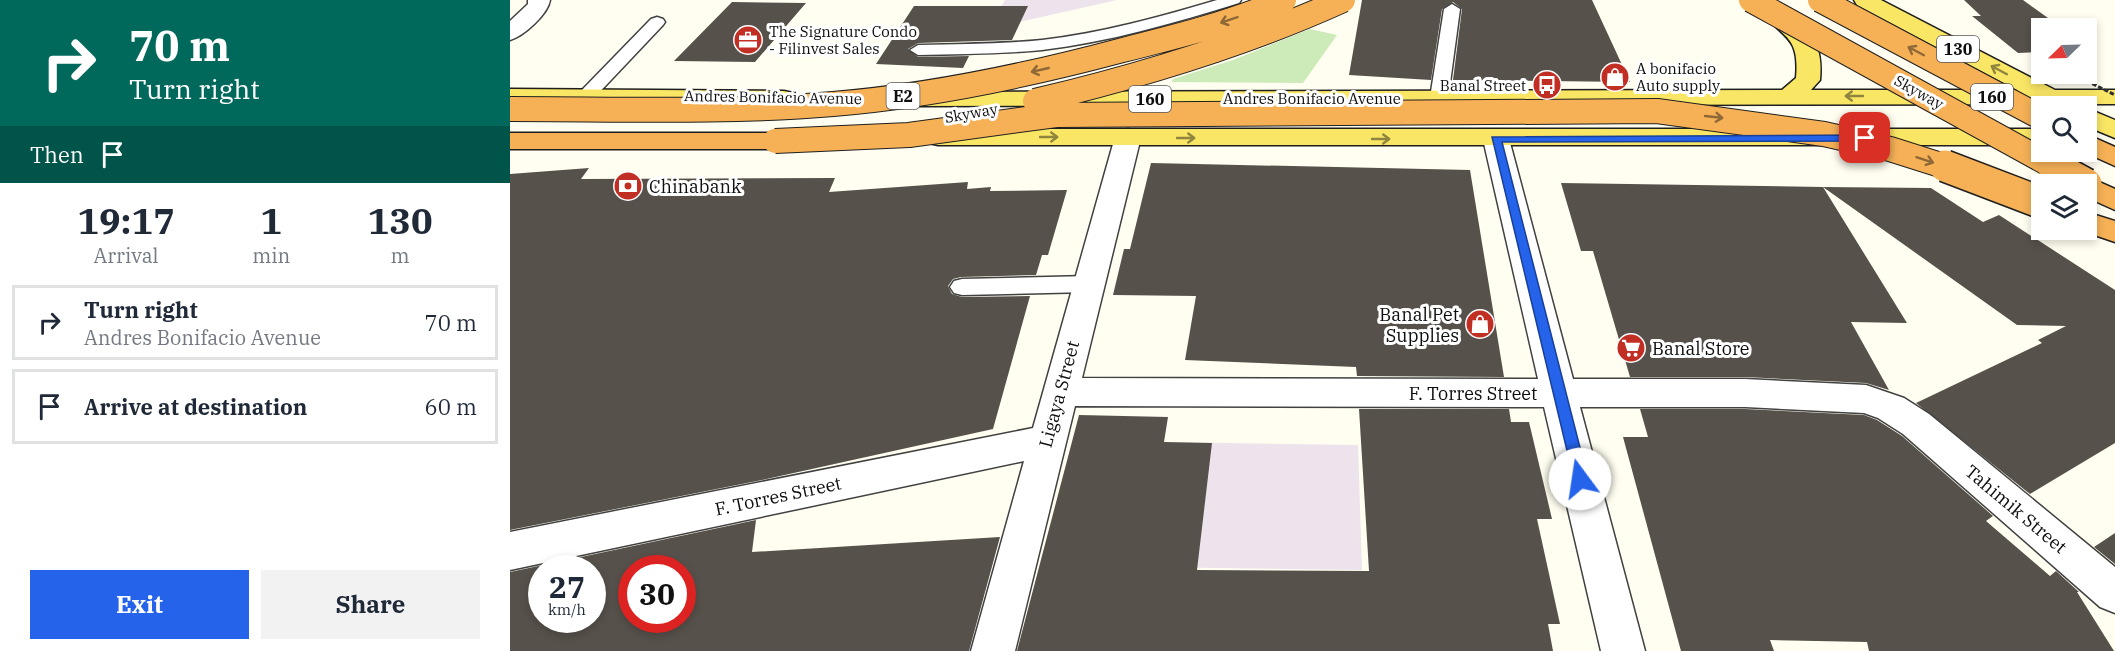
<!DOCTYPE html>
<style>
:root{--surface:#fff;--page:#f2f2f3;--text:#1f2937;--muted:#747a83;--line:#e0e1e3;--accent:#2563eb}
body{margin:0;font-family:"IBM Plex Serif",serif;background:var(--page);color:var(--text);height:100vh;display:flex;flex-direction:column;font-size:22px;white-space:nowrap}
*{box-sizing:border-box;margin:0}
p{font-size:20px;color:var(--muted)}
.icon{flex:none;width:33px;height:33px;fill:none;stroke:currentColor;stroke-width:2;stroke-linecap:round;stroke-linejoin:round}
.map{position:relative;flex:1;overflow:hidden}
.side{display:flex;flex-direction:column;background:var(--surface);width:510px}
.side>*{flex:none}
.hud{background:#00695c;color:#fff;overflow:hidden}
.needle{width:39px;rotate:247deg}
.fabs{position:absolute;left:1521px;top:18px;display:grid;gap:12px}
.fabs a{display:grid;place-items:center;width:66px;height:66px;border-radius:0px;background:var(--surface);box-shadow:0 3px 9px #0003;font-size:30px}
.speed{position:absolute;left:18px;top:555px;display:flex;gap:12px;font-size:30px;font-weight:700;text-align:center}
.speed>*{display:grid;place-content:center;width:78px;height:78px;border-radius:50%;background:var(--surface);box-shadow:0 3px 9px #0003;line-height:1}
.speed small{font-size:15px;font-weight:400}
.speed .limit{border:9px solid #d22;background:#fff;color:#111}
.pin{position:absolute;display:grid;place-items:center;width:51px;height:51px;color:#fff;margin:-26px;border-radius:12px;box-shadow:0 3px 9px #0006}
.me{position:absolute;width:66px;margin:-33px;rotate:346deg;stroke-linejoin:round;filter:drop-shadow(0 0 4px #0008)}
.turn{display:flex;align-items:center;gap:21px;height:126px;padding:0 30px;font-size:27px}
.turn .icon{width:78px;height:78px;stroke-width:2.5}
.turn b{display:block;font-size:42px;line-height:51px}
.then{display:flex;align-items:center;height:57px;padding:0 30px;background:#0003;gap:12px;font-size:22px}
.eta{display:flex;justify-content:space-evenly;align-items:center;height:102px;text-align:center}
.eta b{font-size:36px;font-weight:700;line-height:42px}
.cta{display:flex;gap:12px;margin-top:auto;padding:12px 30px}
.cta a{flex:1;height:69px;border-radius:0px;background:var(--accent);color:#fff;font-size:24px;font-weight:700;line-height:69px;text-align:center}
.cta a+a{background:var(--page);color:var(--text)}
ul{padding:0;list-style:none}
li{display:flex;align-items:center;gap:18px;height:75px;margin:0 12px 9px;padding:0 18px;border:3px solid var(--line);border-radius:0px}
li div{flex:1}
li b{display:block;font-size:22px}
li em{font-style:normal}
main{display:flex;flex:1;min-height:0}
.map>svg:first-child{display:block}
.industrial{fill:#ede3ed}
.green{fill:#cdeab9}
.building{fill:#57514b;fill-rule:evenodd}
.lines{fill:none;stroke-linecap:round;stroke-linejoin:round}
.lane-casing{stroke:#414141;stroke-width:3}
.street-casing{stroke:#414141;stroke-width:3}
.primary-casing{stroke:#1f1f1f;stroke-width:3}
.highway-casing{stroke:#1f1f1f;stroke-width:3}
.lane{fill:#fff;fill-rule:evenodd}
.street{fill:#fff;fill-rule:evenodd}
.primary{fill:#fae665;fill-rule:evenodd}
.highway{fill:#f6b157;fill-rule:evenodd}
.highway-bridge-far1-casing{stroke:#1f1f1f;stroke-width:26;stroke-linecap:butt}
.highway-bridge-casing{stroke:#1f1f1f;stroke-width:34;stroke-linecap:butt}
.path-bridge{stroke:#303030;stroke-width:3;stroke-dasharray:4.5 2;stroke-linecap:butt}
.highway-bridge-far1{stroke:#f6b157;stroke-width:24}
.highway-bridge{stroke:#f6b157;stroke-width:31}
.oneway{stroke:#8e6836}
.oneway2{stroke:#90853e}
.route{fill:#2563eb;stroke:#184099;stroke-width:1.5}
.labels{text-anchor:middle;dominant-baseline:central;stroke-width:6;stroke-linejoin:round;paint-order:stroke}
.far-poi-label{font-size:15px;fill:#0e0e0e;stroke:#fff;text-anchor:start}
.far-street-label{font-size:15px;fill:#0e0e0e;stroke:#fff}
.shield{fill:#fff;stroke:#565656;stroke-width:1.5}
.shield-label{font-size:16px;font-weight:bold;fill:#0e0e0e}
.poi-label{font-size:18px;fill:#0e0e0e;stroke:#fff;text-anchor:start}
.street-label{font-size:18px;fill:#0e0e0e;stroke:#fff}
</style>
<main>
<section class="side">
<div class="hud">
<div class="turn"><svg class="icon" aria-label="right" viewBox="0 0 24 24"><path d="M7 20v-9h11M14 6l5 5-5 5"/></svg><div><b>70 m</b>Turn right</div></div>
<div class="then">Then<svg class="icon" aria-label="arrive" viewBox="0 0 24 24"><path d="M6 21V4h12l-3 4 3 4H6"/></svg></div>
</div>
<div class="eta">
<div><b>19:17</b><p>Arrival</p></div>
<div><b>1</b><p>min</p></div>
<div><b>130</b><p>m</p></div>
</div>
<ul>
<li><svg class="icon" aria-label="right" viewBox="0 0 24 24"><path d="M7 20v-9h11M14 6l5 5-5 5"/></svg><div><b>Turn right</b><p>Andres Bonifacio Avenue</p></div><em>70 m</em></li>
<li><svg class="icon" aria-label="arrive" viewBox="0 0 24 24"><path d="M6 21V4h12l-3 4 3 4H6"/></svg><div><b>Arrive at destination</b></div><em>60 m</em></li>
</ul>
<div class="cta"><a>Exit</a><a>Share</a></div>
</section>
<div class="map">
<svg width="1605" height="651" viewBox="0 0 1605 651">
<rect width="100%" height="100%" fill="#fffef0"/>
<path class="industrial" d="M 495,0 L 607,0 L 478,29 Z
M 656,442 L 848,445 L 852,570 L 636,567 Z"/>
<path class="green" d="M 800,29 L 827,35 L 793,83 L 662,82 L 663,79 L 723,60 Z"/>
<path class="building" d="M 852,0 L 1082,0 L 1120,82 L 943,80 L 952,9 L 943,2 L 932,9 L 921,80 L 839,75 Z
M 1454,0 L 1513,0 L 1552,28 L 1532,28 L 1532,52 L 1508,53 L 1462,16 L 1471,16 Z
M 222,2 L 296,3 L 245,62 L 164,61 Z
M 404,6 L 518,6 L 502,40 L 408,43 L 398,49 L 408,57 L 459,56 L 453,68 L 366,64 Z
M 641,163 L 960,170 L 994,377 L 847,376 L 846,367 L 675,360 L 686,296 L 603,295 L 614,249 L 620,249 Z
M 79,168 L 71,179 L 325,178 L 319,192 L 458,182 L 457,189 L 481,187 L 480,191 L 557,190 L 538,255 L 532,255 L 526,275 L 451,277 L 443,279 L 438,286 L 442,294 L 452,297 L 520,296 L 483,429 L 252,480 L 0,530 L 0,174 Z
M 1051,183 L 1313,187 L 1397,323 L 1341,322 L 1379,390 L 1356,383 L 1235,377 L 1120,377 L 1083,251 L 1071,251 Z
M 1313,187 L 1421,188 L 1473,222 L 1489,215 L 1605,290 L 1605,443 L 1520,494 L 1406,403 L 1532,343 L 1528,340 L 1556,326 L 1507,325 Z
M 849,409 L 999,409 L 1001,422 L 1019,422 L 1042,519 L 1027,519 L 1050,624 L 1038,624 L 1043,651 L 507,651 L 569,415 L 658,417 L 654,442 L 702,443 L 687,570 L 859,571 Z
M 1130,409 L 1235,409 L 1354,415 L 1367,420 L 1392,436 L 1483,516 L 1476,521 L 1540,576 L 1546,571 L 1569,592 L 1567,592 L 1604,651 L 1359,651 L 1357,642 L 1260,640 L 1264,651 L 1171,651 L 1113,437 L 1138,437 Z
M 246,520 L 242,552 L 490,537 L 459,651 L 0,651 L 0,572 ZM 32,568 L 82,568 L 82,620 L 32,620 ZM 122,568 L 172,568 L 172,620 L 122,620 Z
M 1605,533 L 1605,564 L 1584,547 Z"/>
<g class="lines">
<g class="lane-casing">
<path id="lane" d="M 707,0 L 731,0 L 729,3 C 664,23 599,42 532,50 C 491,54 449,54 408,55 L 400,50 L 408,45 C 449,44 491,44 532,40 C 592,33 650,17 707,0 Z
M 942,4 L 950,9 L 938,98 L 929,103 L 920,98 L 934,9 Z
M 147,17 L 153,19 L 155,22 L 153,25 L 83,99 L 71,99 L 68,95 L 71,91 L 141,19 Z
M 579,276 L 587,278 L 590,284 L 587,290 L 579,292 L 452,295 L 444,293 L 440,287 L 444,281 L 452,279 Z"/>
</g>
<g class="street-casing">
<path id="street" d="M 18,0 L 40,0 C 38,14 14,36 0,40 L 0,21 L 18,4 Z
M 618,129 L 627,131 L 631,137 L 572,378 L 1028,379 L 973,139 L 977,133 L 986,131 L 995,133 L 999,139 L 1063,379 L 1235,379 L 1356,385 L 1394,398 L 1419,414 L 1605,567 L 1605,613 L 1590,607 L 1393,434 L 1368,418 L 1354,413 L 1235,407 L 1070,407 L 1135,651 L 1091,651 L 1034,407 L 565,406 L 505,651 L 461,651 L 514,461 L 0,570 L 0,532 L 523,428 L 605,137 L 609,131 Z"/>
</g>
<g class="primary-casing">
<path id="primary" d="M 1344,0 L 1371,0 L 1545,90 L 1605,90 L 1605,104 L 407,106 L 398,104 L 395,99 L 398,94 L 407,92 L 1272,90 L 1286,78 C 1290,33 1271,39 1251,10 L 1254,5 C 1276,0 1299,28 1307,47 C 1311,58 1311,69 1310,80 L 1301,90 L 1507,90 L 1347,5 Z
M 0,89 L 274,91 L 283,93 L 286,98 L 283,103 L 274,105 L 0,103 Z
M 1576,108 L 1605,120 L 1605,138 L 1576,126 Z
M 428,129 L 1532,129 L 1532,145 L 428,145 L 419,143 L 415,137 L 419,131 Z"/>
</g>
<g class="highway-casing">
<path id="highway" d="M 0,133 L 265,133 L 274,135 L 278,141 L 274,147 L 265,149 L 0,149 Z
M 1576,134 L 1605,147 L 1605,166 L 1574,152 L 1576,152 Z
M 1576,176 L 1605,189 L 1605,210 L 1576,197 L 1576,184 L 1562,184 L 1566,179 Z
M 1576,212 L 1605,221 L 1605,242 L 1570,230 L 1576,230 Z"/>
</g>
<use href="#lane" class="lane"/>
<use href="#street" class="street"/>
<use href="#primary" class="primary"/>
<use href="#highway" class="highway"/>
<g class="highway-bridge-far1-casing">
<path id="highway-bridge-far1" d="M 1241,0 L 1546,168
M 1310,0 L 1532,118
M 525,101 C 631,76 734,45 833,0
M 0,109 C 108,109 215,113 323,104 C 420,96 515,76 609,51 C 665,37 721,23 774,0
M 265,141 L 399,135 L 546,115 L 1147,111 L 1314,134 L 1380,149 L 1440,168"/>
</g>
<g class="highway-bridge-casing">
<path id="highway-bridge" d="M 1435,166 L 1532,203
M 1543,166 L 1576,184"/>
</g>
<path class="path-bridge" d="M 1538,77 L 1573,79 L 1605,95"/>
<use href="#highway-bridge-far1" class="highway-bridge-far1"/>
<use href="#highway-bridge" class="highway-bridge"/>
</g>
<defs><path id="oneway-shaft" d="M-6 0H5M1.5-3L5.5 0L1.5 3" fill="none" stroke-width="1.6" stroke-linecap="round" stroke-linejoin="round" transform="scale(1.5)"/></defs>
<g class="oneway">
<use href="#oneway-shaft" transform="translate(719 20) rotate(161)"/>
<use href="#oneway-shaft" transform="translate(1406 51) rotate(-152)"/>
<use href="#oneway-shaft" transform="translate(530 70) rotate(167)"/>
<use href="#oneway-shaft" transform="translate(1204 117) rotate(6)"/>
<use href="#oneway-shaft" transform="translate(1415 160) rotate(18)"/>
</g>
<g class="oneway2">
<use href="#oneway-shaft" transform="translate(1489 70) rotate(-152)"/>
<use href="#oneway-shaft" transform="translate(1344 96) rotate(-180)"/>
<use href="#oneway-shaft" transform="translate(539 137)"/>
<use href="#oneway-shaft" transform="translate(676 138)"/>
<use href="#oneway-shaft" transform="translate(871 139)"/>
</g>
<path class="route" d="M 1355,135 L 1360,138 L 1359,141 L 992,142 L 1078,479 L 1076,484 L 1065,484 L 982,137 Z"/>
<defs>
<g id="office-disc" transform="scale(1.5)"><circle r="9.5" fill="#c12e24" stroke="#fff"/><path d="M-6-3h4V-5.5h4V-3h4V5H-6ZM-1-4.5V-3h2v-1.5ZM-6 0V1H6V0Z" fill="#fff"/></g>
<g id="shop-disc" transform="scale(1.5)"><circle r="9.5" fill="#c12e24" stroke="#fff"/><path d="M-5-2.5h2.3a2.7 3.5 0 0 1 5.4 0H5L5.5 6h-11ZM-1.5-2.5h3a1.5 2.3 0 0 0-3 0Z" fill="#fff"/></g>
<g id="bus-disc" transform="scale(1.5)"><circle r="9.5" fill="#c12e24" stroke="#fff"/><path d="M-5-6H5V4H4V6H2V4H-2V6H-4V4H-5ZM-3.5-4V0h7V-4ZM-3.5 1.2v1.5H-2V1.2ZM2 1.2v1.5H3.5V1.2Z" fill="#fff"/></g>
<g id="bank-disc" transform="scale(1.5)"><circle r="9.5" fill="#c12e24" stroke="#fff"/><path d="M-6-4H6V4H-6ZM0-2.3a2.3 2.3 0 1 0 0 4.6a2.3 2.3 0 1 0 0-4.6Z" fill="#fff"/></g>
<g id="supermarket-disc" transform="scale(1.5)"><circle r="9.5" fill="#c12e24" stroke="#fff"/><path d="M-6-5.5h2.5l.6 2H6L4.5 2H-2.5L-4.4-4H-6ZM-1.5 3.2a1.3 1.3 0 1 0 .1 0ZM3 3.2a1.3 1.3 0 1 0 .1 0Z" fill="#fff"/></g>
</defs>
<g fill-rule="evenodd">
<use href="#office-disc" x="238" y="40"/>
<use href="#shop-disc" x="1105" y="77"/>
<use href="#bus-disc" x="1037" y="85"/>
<use href="#bank-disc" x="118" y="186"/>
<use href="#shop-disc" x="970" y="324"/>
<use href="#supermarket-disc" x="1121" y="348"/>
</g>
<g class="labels">
<g class="far-poi-label">
<text x="259" y="31">The Signature Condo<tspan x="259" dy="17">- Filinvest Sales</tspan></text>
<text x="1126" y="68">A bonifacio<tspan x="1126" dy="17">Auto supply</tspan></text>
<text x="1016" y="85" text-anchor="end">Banal Street</text>
</g>
<g class="far-street-label">
<text transform="translate(1409 92) rotate(29)">Skyway</text>
<text transform="translate(263 97) rotate(1)">Andres Bonifacio Avenue</text>
<text x="802" y="98">Andres Bonifacio Avenue</text>
<text transform="translate(461 113) rotate(-10)">Skyway</text>
</g>
<g class="shield">
<rect x="1427" y="36" width="42" height="26" rx="4.5"/>
<rect x="376.5" y="83" width="33" height="26" rx="4.5"/>
<rect x="1461" y="84" width="42" height="26" rx="4.5"/>
<rect x="619" y="86" width="42" height="26" rx="4.5"/>
</g>
<g class="shield-label">
<text x="1448" y="49">130</text>
<text x="393" y="96">E2</text>
<text x="1482" y="97">160</text>
<text x="640" y="99">160</text>
</g>
<g class="poi-label">
<text x="139" y="186">Chinabank</text>
<text x="949" y="314" text-anchor="end">Banal Pet<tspan x="949" dy="21">Supplies</tspan></text>
<text x="1142" y="348">Banal Store</text>
</g>
<g class="street-label">
<text x="963" y="393">F. Torres Street</text>
<text transform="translate(549 394) rotate(-75)">Ligaya Street</text>
<text transform="translate(268 496) rotate(-12)">F. Torres Street</text>
<text transform="translate(1506 509) rotate(40)">Tahimik Street</text>
</g>
</g>
</svg>
<div class="fabs">
<a><svg class="needle" viewBox="-14 -14 28 28"><path d="M0-13l5 13h-10z" fill="#e53935"/><path d="M0 13l5-13h-10z" fill="#747a83"/></svg></a>
<a><svg class="icon" aria-label="search" viewBox="0 0 24 24"><circle cx="10" cy="10" r="6"/><path d="M15 15l6 6"/></svg></a>
<a><svg class="icon" aria-label="layers" viewBox="0 0 24 24"><path d="M12 4l9 5-9 5-9-5zM3 14l9 5 9-5"/></svg></a>
</div>
<div class="speed"><div>27<small>km/h</small></div><div class="limit">30</div></div>
<div class="pin" style="left:1355px;top:138px;background:#d93025"><svg class="icon" aria-label="arrive" viewBox="0 0 24 24"><path d="M6 21V4h12l-3 4 3 4H6"/></svg></div>
<svg class="me" style="left:1070px;top:479px" viewBox="-20 -20 40 40"><circle r="19" fill="#fff"/><path d="M0-13L10 11 0 6-10 11z" fill="#2563eb"/></svg>
</div>
</main>
